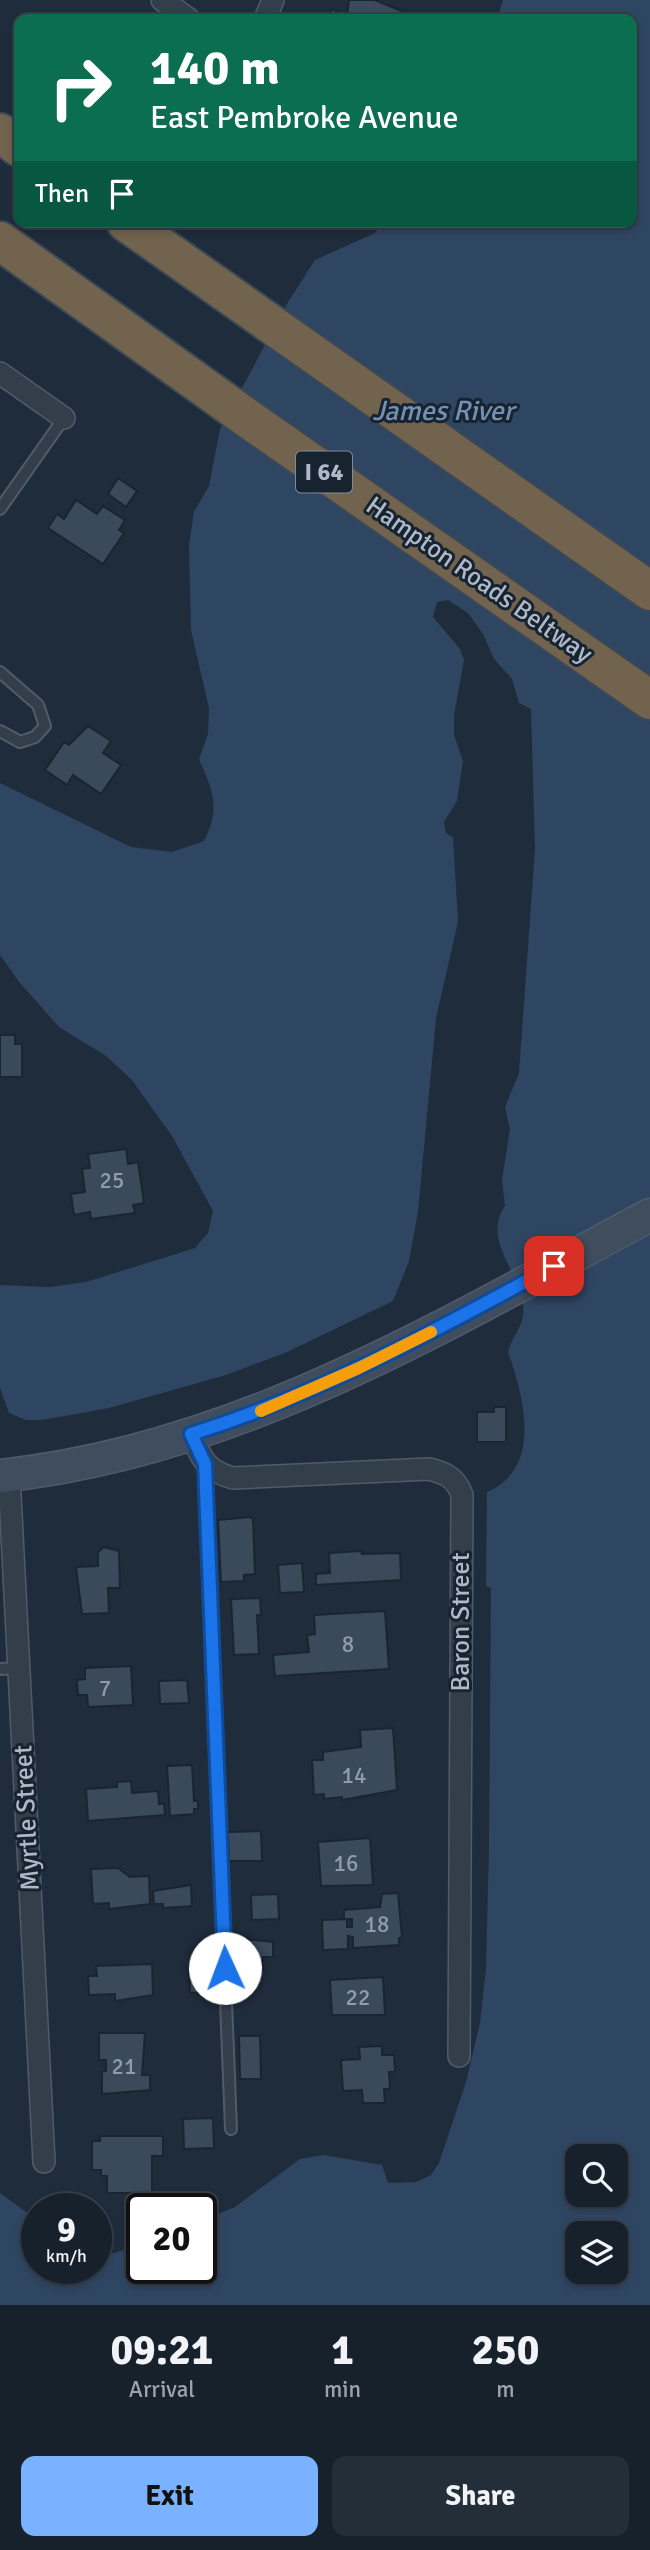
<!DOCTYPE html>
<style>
:root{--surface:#17212c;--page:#242e38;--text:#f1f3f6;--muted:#9ea3a9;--line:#363e48;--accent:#7bb2ff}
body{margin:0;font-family:Signika,sans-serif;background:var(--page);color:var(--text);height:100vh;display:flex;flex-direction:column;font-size:26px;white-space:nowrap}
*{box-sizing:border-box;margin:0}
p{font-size:23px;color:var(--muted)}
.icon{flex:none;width:38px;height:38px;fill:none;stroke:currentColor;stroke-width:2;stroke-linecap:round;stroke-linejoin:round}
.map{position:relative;height:2305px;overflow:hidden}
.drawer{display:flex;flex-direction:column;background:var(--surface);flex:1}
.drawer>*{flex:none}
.banner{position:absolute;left:14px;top:14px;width:623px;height:214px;border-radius:14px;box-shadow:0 4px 10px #0003,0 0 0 2px var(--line);background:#0b6e4f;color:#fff;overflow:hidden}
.tools{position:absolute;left:565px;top:2144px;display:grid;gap:14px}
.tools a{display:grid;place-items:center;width:63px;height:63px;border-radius:14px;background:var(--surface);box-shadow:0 4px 10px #0003,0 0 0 2px var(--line);font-size:35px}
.speed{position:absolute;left:21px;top:2193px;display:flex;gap:14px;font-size:35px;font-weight:700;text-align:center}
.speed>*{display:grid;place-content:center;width:91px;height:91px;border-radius:50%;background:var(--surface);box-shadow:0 4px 10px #0003,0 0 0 2px var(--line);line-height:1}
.speed small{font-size:18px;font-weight:400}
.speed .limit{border:4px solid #111;border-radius:10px;background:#fff;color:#111}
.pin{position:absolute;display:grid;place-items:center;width:60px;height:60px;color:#fff;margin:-30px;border-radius:14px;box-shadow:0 4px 10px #0006}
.me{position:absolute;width:77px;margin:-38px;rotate:358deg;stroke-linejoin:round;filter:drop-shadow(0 0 5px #0008)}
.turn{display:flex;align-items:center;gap:24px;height:147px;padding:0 21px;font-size:32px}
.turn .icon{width:91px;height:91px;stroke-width:2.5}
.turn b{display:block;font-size:49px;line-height:60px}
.then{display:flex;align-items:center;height:66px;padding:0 21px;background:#0003;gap:14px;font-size:26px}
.eta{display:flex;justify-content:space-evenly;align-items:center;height:119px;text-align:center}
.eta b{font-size:42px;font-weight:800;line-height:49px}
.primary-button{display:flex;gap:14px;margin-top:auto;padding:14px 21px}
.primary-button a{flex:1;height:80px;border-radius:14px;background:var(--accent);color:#111;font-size:28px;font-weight:800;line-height:80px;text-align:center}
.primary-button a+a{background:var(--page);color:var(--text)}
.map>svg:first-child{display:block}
.water{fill:#2f4662;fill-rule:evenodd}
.building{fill:#3a4a5b;stroke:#1a2532;stroke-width:2}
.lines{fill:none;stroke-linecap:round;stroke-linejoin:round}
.lane-casing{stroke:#505b69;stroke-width:14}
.street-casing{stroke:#505b69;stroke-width:24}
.secondary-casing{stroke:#505b69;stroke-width:35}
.highway-casing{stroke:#3d4856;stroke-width:42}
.lane{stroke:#333e4b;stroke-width:10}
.street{stroke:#333e4b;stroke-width:21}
.secondary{stroke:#404d5f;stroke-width:32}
.highway{stroke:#72634f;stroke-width:38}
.route-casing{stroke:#114b97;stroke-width:18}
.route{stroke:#1a73e8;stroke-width:12}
.slow{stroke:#f59e0b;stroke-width:12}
.labels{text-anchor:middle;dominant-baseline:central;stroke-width:6;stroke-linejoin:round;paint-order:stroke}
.number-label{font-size:23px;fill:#909cad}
.shield{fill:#182330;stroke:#808b9a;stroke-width:2}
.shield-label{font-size:24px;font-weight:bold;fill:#adb8c8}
.street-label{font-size:26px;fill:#adb8c8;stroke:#182330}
.water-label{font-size:28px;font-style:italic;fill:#7290b3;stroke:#182330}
</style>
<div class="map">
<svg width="650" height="2305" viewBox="0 0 650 2305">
<rect width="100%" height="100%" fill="#1f2c3b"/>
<path class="water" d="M 503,0 L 650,0 L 650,2305 L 0,2305 L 0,2193 L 37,2220 L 37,2268 L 96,2268 L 96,2258 L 142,2245 L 142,2268 L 201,2268 L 201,2221 L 235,2207 L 300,2159 L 324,2155 L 382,2165 L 388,2183 L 416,2182 L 431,2175 L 439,2163 L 466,2082 L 480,2023 L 486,1968 L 489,1848 L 491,1588 L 486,1586 L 487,1492 C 543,1468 524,1397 508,1352 C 511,1339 521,1329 523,1316 C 529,1278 479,1244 505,1206 L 502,1180 L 510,1129 L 505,1107 L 519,1073 L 535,849 L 531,709 L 519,703 L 512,679 L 494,659 L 483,634 L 468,613 L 448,600 L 437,602 L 433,617 L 460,649 L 464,660 L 454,715 L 454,735 L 463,761 L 457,801 L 444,822 L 446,833 L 453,837 L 458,922 L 436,1018 L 418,1212 L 409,1261 L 393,1301 L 285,1353 L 226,1375 L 109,1408 L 42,1420 L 26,1420 L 9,1413 L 0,1388 L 0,1285 L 50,1287 L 86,1282 L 195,1248 L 208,1233 L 213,1211 L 172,1136 L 132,1080 L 106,1056 L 59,1027 L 20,983 L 0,955 L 0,783 L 131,847 L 172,852 L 204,841 C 221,807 213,792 199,759 L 208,734 L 209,708 L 191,630 L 189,545 L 194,512 L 209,486 L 220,429 L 288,302 L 315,260 L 375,233 L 382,222 L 632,222 L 632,19 L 497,19 ZM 578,2156 L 616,2156 L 616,2194 L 578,2194 ZM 578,2233 L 616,2233 L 616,2272 L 578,2272 Z"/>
<path class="building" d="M 349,0 L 375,0 L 404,12 L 401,19 L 328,19 L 332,9 L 347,16 Z
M 118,478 L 137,491 L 126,507 L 108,494 Z
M 76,500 L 97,514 L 103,506 L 125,520 L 119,530 L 124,533 L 103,564 L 48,528 L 57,514 L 64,519 Z
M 88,726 L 111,741 L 103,753 L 121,765 L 101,794 L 73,775 L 67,785 L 45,770 L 64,742 L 69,745 Z
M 0,1035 L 15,1035 L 15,1044 L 22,1044 L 22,1077 L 0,1077 Z
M 126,1149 L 128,1164 L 138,1162 L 144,1203 L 133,1205 L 135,1213 L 91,1219 L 90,1212 L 74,1215 L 71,1194 L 85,1192 L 82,1169 L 90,1168 L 88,1154 Z
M 494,1407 L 506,1407 L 506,1442 L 477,1442 L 477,1412 L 494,1412 Z
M 250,1517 L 253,1519 L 255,1574 L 244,1575 L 244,1581 L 221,1582 L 218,1520 Z
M 104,1547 L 119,1551 L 120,1588 L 108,1588 L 109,1613 L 82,1614 L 76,1567 L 98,1566 L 98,1552 Z
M 361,1551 L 362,1554 L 400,1553 L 401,1580 L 316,1585 L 316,1574 L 330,1573 L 329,1553 Z
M 302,1563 L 304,1592 L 280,1593 L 278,1565 Z
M 260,1598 L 261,1615 L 257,1615 L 259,1654 L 234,1655 L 231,1599 Z
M 385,1611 L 389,1669 L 275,1676 L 273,1655 L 309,1652 L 307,1635 L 315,1634 L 314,1615 Z
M 131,1666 L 133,1705 L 88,1707 L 87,1695 L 78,1695 L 77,1680 L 85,1679 L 85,1668 Z
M 187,1680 L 189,1703 L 160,1704 L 159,1681 Z
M 393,1728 L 397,1790 L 342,1800 L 342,1797 L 324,1799 L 324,1794 L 314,1795 L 312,1760 L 323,1760 L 323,1752 L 361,1747 L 360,1730 Z
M 192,1765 L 194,1801 L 198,1801 L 198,1809 L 194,1809 L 194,1814 L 170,1816 L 167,1766 Z
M 131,1781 L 132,1793 L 158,1791 L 159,1804 L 164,1804 L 165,1815 L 88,1821 L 86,1789 L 117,1787 L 117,1782 Z
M 261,1831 L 262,1861 L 229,1861 L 228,1832 Z
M 370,1838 L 373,1885 L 321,1886 L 318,1842 Z
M 118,1868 L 130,1877 L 149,1876 L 150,1904 L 109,1909 L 109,1903 L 93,1904 L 91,1869 Z
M 191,1885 L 192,1906 L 163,1908 L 163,1904 L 154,1904 L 153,1891 Z
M 398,1893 L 402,1938 L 399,1938 L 399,1945 L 353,1948 L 353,1937 L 348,1936 L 348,1949 L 323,1950 L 322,1920 L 347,1919 L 347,1927 L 352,1927 L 352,1919 L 344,1919 L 344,1910 L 380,1907 L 382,1894 Z
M 278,1894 L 279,1919 L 252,1920 L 251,1895 Z
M 236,1938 L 273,1942 L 273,1957 L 263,1957 L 263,1961 L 235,1961 Z
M 152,1964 L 153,1995 L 115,2001 L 115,1994 L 89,1995 L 88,1976 L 97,1976 L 96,1966 Z
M 212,1970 L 213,1992 L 190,1993 L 189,1971 Z
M 383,1977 L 385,2015 L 332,2015 L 330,1980 Z
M 99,2033 L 145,2033 L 142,2075 L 150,2075 L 150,2090 L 102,2094 L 102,2072 L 106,2071 L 106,2060 L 99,2060 Z
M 239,2036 L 260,2036 L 261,2079 L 240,2079 Z
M 382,2046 L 382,2055 L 394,2055 L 395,2072 L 389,2072 L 390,2089 L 384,2089 L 385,2103 L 363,2103 L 362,2090 L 343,2091 L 341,2060 L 360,2059 L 359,2047 Z
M 213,2118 L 214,2148 L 184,2149 L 183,2119 Z
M 100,2136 L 163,2136 L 163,2156 L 152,2156 L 152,2193 L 107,2193 L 107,2176 L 101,2176 L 101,2170 L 92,2170 L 92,2141 L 100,2141 Z"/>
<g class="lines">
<g class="lane-casing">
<path id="lane" d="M 0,509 L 64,418
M 0,672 L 38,705 L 45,726 L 35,737 L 20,742 L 0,731
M 205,1464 L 231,2129
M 0,1669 L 19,1668"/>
</g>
<g class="street-casing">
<path id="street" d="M 162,0 L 189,19
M 265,19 L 273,0
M 0,373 L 64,418
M 191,1434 C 201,1458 206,1471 233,1478 L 429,1469 C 446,1473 456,1478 462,1495 L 459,2056
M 9,1475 L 44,2162"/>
</g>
<g class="secondary-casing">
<path id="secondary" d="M 0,1476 C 238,1451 444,1325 650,1215"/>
</g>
<g class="highway-casing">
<path id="highway" d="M 0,133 L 19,147
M 126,222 L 650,591
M 0,241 L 250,420 L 650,700"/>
</g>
<use href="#lane" class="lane"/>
<use href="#street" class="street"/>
<use href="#secondary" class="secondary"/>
<use href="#highway" class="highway"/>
</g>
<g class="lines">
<g class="route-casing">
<path id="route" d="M 225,1968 L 205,1464 L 191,1434 C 320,1394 437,1330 554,1266"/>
</g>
<use href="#route" class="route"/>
<path class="slow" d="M 261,1411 L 359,1368 L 431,1332"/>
</g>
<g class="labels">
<g class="number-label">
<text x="112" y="1180">25</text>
<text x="348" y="1644">8</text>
<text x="105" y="1688">7</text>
<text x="354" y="1775">14</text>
<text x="346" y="1863">16</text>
<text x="377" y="1924">18</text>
<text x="358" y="1997">22</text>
<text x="124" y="2066">21</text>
</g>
<rect class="shield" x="296" y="451.5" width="56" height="41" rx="5"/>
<g class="shield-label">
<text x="324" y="472">I 64</text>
</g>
<g class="street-label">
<text transform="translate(479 580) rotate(35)">Hampton Roads Beltway</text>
<text transform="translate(461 1622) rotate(-90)">Baron Street</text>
<text transform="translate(27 1818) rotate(-93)">Myrtle Street</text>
</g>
<g class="water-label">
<text x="443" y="411">James River</text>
</g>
</g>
</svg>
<div class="tools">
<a><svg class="icon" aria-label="search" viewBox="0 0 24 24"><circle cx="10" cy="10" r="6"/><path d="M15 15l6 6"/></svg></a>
<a><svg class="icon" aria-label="layers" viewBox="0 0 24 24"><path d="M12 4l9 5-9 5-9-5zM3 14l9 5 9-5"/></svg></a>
</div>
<div class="speed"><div>9<small>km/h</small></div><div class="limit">20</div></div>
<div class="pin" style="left:554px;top:1266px;background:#d93025"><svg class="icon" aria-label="arrive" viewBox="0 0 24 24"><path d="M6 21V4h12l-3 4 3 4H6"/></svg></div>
<svg class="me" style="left:225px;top:1968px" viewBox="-20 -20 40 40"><circle r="19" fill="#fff"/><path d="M0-13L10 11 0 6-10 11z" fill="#1a73e8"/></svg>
<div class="banner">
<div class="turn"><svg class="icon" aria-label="right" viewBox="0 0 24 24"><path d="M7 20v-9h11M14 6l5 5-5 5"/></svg><div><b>140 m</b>East Pembroke Avenue</div></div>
<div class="then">Then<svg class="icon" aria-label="arrive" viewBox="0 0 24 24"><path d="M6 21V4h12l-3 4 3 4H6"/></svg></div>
</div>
</div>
<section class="drawer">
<div class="eta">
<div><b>09:21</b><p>Arrival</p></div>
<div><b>1</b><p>min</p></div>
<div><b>250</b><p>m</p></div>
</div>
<div class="primary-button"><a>Exit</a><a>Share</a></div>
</section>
